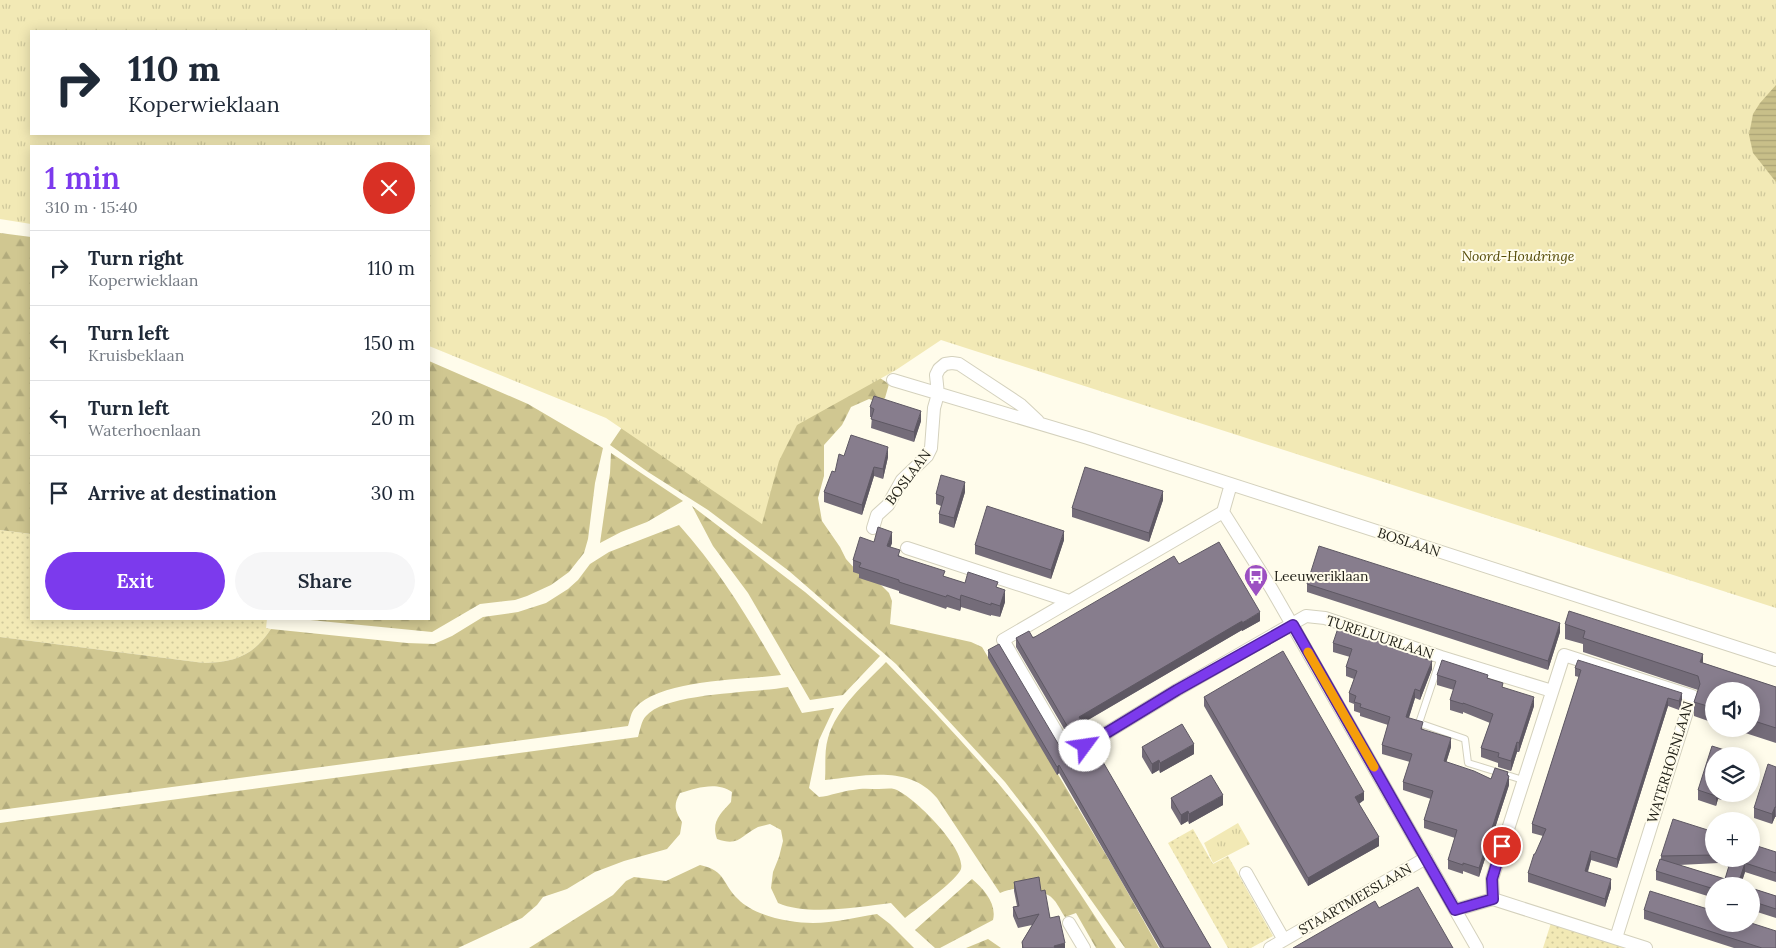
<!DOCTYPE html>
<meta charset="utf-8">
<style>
:root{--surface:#fff;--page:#f6f6f7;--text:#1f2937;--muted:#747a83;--line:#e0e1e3;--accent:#7c3aed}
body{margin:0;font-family:Lora,serif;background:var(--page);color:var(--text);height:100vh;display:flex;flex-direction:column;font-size:19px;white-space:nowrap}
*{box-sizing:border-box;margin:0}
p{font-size:16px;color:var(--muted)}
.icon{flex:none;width:28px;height:28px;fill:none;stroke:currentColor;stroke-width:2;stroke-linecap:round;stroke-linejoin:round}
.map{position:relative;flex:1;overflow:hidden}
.side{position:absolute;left:30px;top:145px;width:400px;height:475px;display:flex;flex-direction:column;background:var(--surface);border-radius:0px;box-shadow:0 2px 12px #0003}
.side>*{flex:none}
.top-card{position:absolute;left:30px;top:30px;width:400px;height:105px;border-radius:0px;box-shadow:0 2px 12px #0003;background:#fff;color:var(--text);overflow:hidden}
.tools{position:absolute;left:1705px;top:682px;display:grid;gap:10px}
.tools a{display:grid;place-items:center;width:55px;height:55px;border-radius:50%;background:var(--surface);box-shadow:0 2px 12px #0003;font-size:25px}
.pin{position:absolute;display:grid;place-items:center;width:42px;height:42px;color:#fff;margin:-21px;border:2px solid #fff;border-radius:50%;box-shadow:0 1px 5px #0007}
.me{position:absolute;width:55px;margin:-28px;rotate:59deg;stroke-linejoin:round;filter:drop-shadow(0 0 4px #0008)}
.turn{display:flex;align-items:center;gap:18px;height:105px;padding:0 15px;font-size:22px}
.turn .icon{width:65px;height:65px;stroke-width:2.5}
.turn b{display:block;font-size:35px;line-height:42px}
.round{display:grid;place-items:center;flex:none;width:52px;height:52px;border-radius:26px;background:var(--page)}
.summary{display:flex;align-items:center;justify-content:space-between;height:85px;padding:0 15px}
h1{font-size:30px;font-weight:600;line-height:38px;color:var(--accent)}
.action{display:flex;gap:10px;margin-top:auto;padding:10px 15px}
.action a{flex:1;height:58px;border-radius:30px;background:var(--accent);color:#fff;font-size:20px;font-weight:600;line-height:58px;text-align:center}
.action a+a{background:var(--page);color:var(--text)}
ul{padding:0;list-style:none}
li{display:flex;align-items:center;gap:15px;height:75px;padding:0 15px;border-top:1px solid var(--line)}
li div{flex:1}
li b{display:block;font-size:19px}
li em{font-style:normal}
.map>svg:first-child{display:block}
.grass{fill:url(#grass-dots)}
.forest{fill:url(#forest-firs)}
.park{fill:url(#park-tufts);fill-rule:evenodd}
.water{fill:url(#water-rules)}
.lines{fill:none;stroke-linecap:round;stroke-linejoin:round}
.lane-casing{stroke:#d4d1bd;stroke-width:8}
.street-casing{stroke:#d4d1bd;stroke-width:14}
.lane{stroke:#fff;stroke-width:6}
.street{stroke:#fff;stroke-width:12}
.wall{fill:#746c79;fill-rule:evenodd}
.shaded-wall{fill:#5e5863}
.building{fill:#877d8d;stroke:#5e5863}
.route-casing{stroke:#51269a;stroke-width:12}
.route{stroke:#7c3aed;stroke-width:9}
.slow{stroke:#f59e0b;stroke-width:9}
.labels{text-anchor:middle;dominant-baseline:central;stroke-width:4;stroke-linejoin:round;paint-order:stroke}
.park-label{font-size:14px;font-style:italic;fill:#554b08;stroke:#fffceb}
.street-label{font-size:14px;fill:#212018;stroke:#fffceb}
.poi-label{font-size:14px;fill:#212018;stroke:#fffceb;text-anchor:start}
</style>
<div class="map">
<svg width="1776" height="948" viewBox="0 0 1776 948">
<defs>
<pattern id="grass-dots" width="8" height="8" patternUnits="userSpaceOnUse" patternTransform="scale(1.25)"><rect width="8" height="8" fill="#f2e9b5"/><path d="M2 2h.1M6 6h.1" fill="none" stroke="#cfc89b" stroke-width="1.8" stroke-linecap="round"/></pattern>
<pattern id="forest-firs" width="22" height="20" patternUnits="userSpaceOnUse" patternTransform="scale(1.25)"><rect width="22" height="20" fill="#d0c791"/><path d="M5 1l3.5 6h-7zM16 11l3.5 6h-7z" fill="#b2ab7c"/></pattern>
<pattern id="park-tufts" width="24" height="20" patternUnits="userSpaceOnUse" patternTransform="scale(1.25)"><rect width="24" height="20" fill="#f2e9b5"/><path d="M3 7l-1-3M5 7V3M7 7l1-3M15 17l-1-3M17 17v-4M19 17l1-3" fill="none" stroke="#cfc89b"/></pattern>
<pattern id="water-rules" width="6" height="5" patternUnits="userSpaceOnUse" patternTransform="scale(1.25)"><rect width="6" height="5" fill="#c8bf89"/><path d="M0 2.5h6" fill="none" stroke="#aca476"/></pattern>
</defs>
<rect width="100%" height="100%" fill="#fffceb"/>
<path class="grass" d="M 0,530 L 31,534 L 31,619 L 267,619 L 266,628 L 271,629 C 253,656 235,662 204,663 L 0,637 Z
M 1193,829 L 1213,864 L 1228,856 L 1273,936 L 1251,948 L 1228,948 L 1168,843 Z
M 1551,923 L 1633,948 L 1543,948 Z"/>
<path class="forest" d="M 0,233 L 31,237 L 31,534 L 0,530 Z
M 429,361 L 528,404 L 603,448 L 595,483 L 588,539 L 584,553 L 569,572 L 551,585 L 527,596 L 515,600 L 480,604 L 432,632 L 300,619 L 429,619 Z
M 874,374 L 889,384 L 885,398 L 880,403 L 869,399 L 851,407 L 842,425 L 824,445 L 824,476 L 818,498 L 822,521 L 840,547 L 846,559 L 857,571 L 881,585 L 889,593 L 892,601 L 890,624 L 971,642 L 982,647 L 1115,870 L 1159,948 L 1125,948 L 1038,825 L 1005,782 L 896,664 L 789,571 L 708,510 L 648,472 L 610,445 L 629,417 Z
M 611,453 L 683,501 L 647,522 L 621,532 L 600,543 L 610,473 Z
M 692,506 L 805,592 L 880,656 L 843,695 L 810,700 L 748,593 L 713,546 Z
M 679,525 C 721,572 750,621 781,675 C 743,680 661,679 635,708 C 631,712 630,720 628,726 L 0,810 L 0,637 L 204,663 C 235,662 253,656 271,629 L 407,643 L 434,644 L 452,636 L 483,617 L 518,612 L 546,603 L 568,589 L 578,580 L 590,564 L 609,552 Z
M 886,662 C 931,708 976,755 1016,805 C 1053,850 1084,900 1116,948 L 1096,948 L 1076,913 L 1065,917 C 1060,910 1056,899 1048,895 C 1033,887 1015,886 1000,893 L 937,798 C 909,764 863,776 825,780 C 826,767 824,751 828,738 C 837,707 865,684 886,662 Z
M 788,687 L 802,713 L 834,708 L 819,740 L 809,788 L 819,797 C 831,796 841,791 853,790 C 861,788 871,789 879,789 C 884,789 890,788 894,789 C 912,794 971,853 960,871 C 952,884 919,907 905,918 L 891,903 C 859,907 807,916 778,903 L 771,888 L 773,872 L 779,857 L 783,841 L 781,830 L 770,824 C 766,825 762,826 758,827 C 741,835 740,847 717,839 C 711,822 720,814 731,802 L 732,792 C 716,781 697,788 680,793 C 673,805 675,811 682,822 L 680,834 L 667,849 L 624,861 L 595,872 L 567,889 L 543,897 L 537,905 L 522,918 L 458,948 L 0,948 L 0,823 L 638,737 C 640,731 641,721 646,716 C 666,692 756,693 788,687 Z
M 700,865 C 727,871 722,884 738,899 C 754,916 790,923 813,923 C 834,923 856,917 877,914 L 890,924 L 914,948 L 529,948 L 613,895 L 626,881 L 634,877 L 666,881 Z
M 972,879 C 984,889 997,904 993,920 L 940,948 L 935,948 L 915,930 Z
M 988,939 L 1001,948 L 966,948 Z"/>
<path class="park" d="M 0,0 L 1776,0 L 1776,608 L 941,340 L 896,370 L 797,425 L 779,461 L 762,524 L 606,418 L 429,346 L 429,146 L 31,146 L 31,224 L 0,219 ZM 31,31 L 429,31 L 429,134 L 31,134 Z
M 1238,823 L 1250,844 L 1213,863 L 1204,843 Z"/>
<path class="water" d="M 1776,85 L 1776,182 L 1753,153 L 1749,135 L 1753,114 L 1760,103 Z"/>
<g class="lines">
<g class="lane-casing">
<path id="lane" d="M 1441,657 L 1419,723 L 1465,739 L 1468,763 L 1523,780"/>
</g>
<g class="street-casing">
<path id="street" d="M 893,380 L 1088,438 L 1776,660
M 1231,484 L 1223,512 L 1271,588 L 1477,948
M 1223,512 L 1003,640 L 1070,755 L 1177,690 L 1306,616 L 1325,618 L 1441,657 L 1552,691
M 873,528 L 877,515 L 888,505 L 902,480 L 927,456 L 931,448 L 934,408 L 938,394 L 936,375 L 939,369 L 945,364 L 952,363 L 959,364 L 1021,405 L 1038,421
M 907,548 L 1069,601
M 1246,873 L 1284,940
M 1493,899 L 1492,879 L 1564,655 L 1692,696 L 1616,938
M 1455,910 L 1493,899 L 1646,948
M 1069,923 L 1084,948
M 1270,948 L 1426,858"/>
</g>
<use href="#lane" class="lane"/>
<use href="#street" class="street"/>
</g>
<path class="wall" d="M 870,407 L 921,421 L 914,442 L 871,428 L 872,417 L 870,417 Z
M 844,456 L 888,457 L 883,479 L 874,476 L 862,515 L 824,502 L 824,492 Z
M 965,492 L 954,528 L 939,523 L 939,514 L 941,506 L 936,504 L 936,494 Z
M 1163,500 L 1149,542 L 1072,517 L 1072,508 Z
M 1064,540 L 1051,579 L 975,554 L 975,545 Z
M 874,542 L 892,543 L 890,547 L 900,556 L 945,577 L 965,583 L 998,588 L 1005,602 L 1000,617 L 991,615 L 991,616 L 961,607 L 960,611 L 947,607 L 946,609 L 899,593 L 899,591 L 859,578 L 859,574 L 853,572 L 853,560 Z
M 1307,584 L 1560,632 L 1548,670 L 1307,592 Z
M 1260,621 L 1242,631 L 1242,630 L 1083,723 L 1084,737 L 1073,744 L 1016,647 L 1016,638 Z
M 1565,624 L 1703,663 L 1776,687 L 1776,743 L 1733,729 L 1751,729 L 1751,691 L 1714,691 L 1714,723 L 1694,716 L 1694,702 L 1698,690 L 1583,652 L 1583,644 L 1565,639 Z
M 1333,643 L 1414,655 L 1432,669 L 1420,700 L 1415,698 L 1409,718 L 1423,729 L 1451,747 L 1446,762 L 1491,779 L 1508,775 L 1509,785 L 1479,877 L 1463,871 L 1463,874 L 1448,869 L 1448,860 L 1455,838 L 1424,828 L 1424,820 L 1431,799 L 1403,790 L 1403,782 L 1410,762 L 1382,754 L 1382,745 L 1388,725 L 1360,716 L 1360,713 L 1354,711 L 1354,704 L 1349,702 L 1349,693 L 1354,679 L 1346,676 L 1346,667 L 1350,657 L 1333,652 Z
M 988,650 L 1063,752 L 1211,948 L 1160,948 L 1059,773 L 1057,775 L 988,658 Z
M 1575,668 L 1682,701 L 1679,710 L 1668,706 L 1617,868 L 1591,860 L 1588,872 L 1611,888 L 1605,907 L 1528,882 L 1528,873 L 1543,836 L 1532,833 L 1532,824 L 1579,677 L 1575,676 Z
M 1437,675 L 1488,678 L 1534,706 L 1519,752 L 1517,752 L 1511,771 L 1498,767 L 1498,763 L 1481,757 L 1481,748 L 1490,723 L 1463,712 L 1463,714 L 1450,710 L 1450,700 L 1454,690 L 1437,685 Z
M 1204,697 L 1364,800 L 1359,804 L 1379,846 L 1308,886 L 1204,706 Z
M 1142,747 L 1194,754 L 1160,773 L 1159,770 L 1152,774 L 1142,757 Z
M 1734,756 L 1714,794 L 1724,794 L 1722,800 L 1718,799 L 1716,806 L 1698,800 L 1698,790 Z
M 1776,767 L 1776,817 L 1775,817 L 1772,824 L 1754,818 L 1754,808 Z
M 1171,798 L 1223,805 L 1189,824 L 1188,821 L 1181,825 L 1171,808 Z
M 1714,832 L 1714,859 L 1751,859 L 1776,852 L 1776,882 L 1745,872 L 1741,885 L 1714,886 L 1714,898 L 1656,880 L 1656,871 L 1661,859 L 1661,856 ZM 1719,863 L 1729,867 L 1725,879 L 1679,865 Z
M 1014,882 L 1041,891 L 1050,918 L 1065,948 L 1022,948 L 1022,942 L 1032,925 L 1018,928 L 1013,916 L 1013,907 L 1017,906 L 1014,891 Z
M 1751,888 L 1776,896 L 1776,918 L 1751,910 Z
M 1644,910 L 1776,948 L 1734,948 L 1644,919 Z"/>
<path class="shaded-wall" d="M 921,411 L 921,421 L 914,442 L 914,432 Z
M 888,447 L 888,457 L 883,479 L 883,469 Z
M 874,467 L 874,476 L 862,515 L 862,505 Z
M 965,482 L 965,492 L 954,528 L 954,518 Z
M 1163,491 L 1163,500 L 1149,542 L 1149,533 Z
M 1064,531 L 1064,540 L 1051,579 L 1051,570 Z
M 892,532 L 892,543 L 887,557 L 887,546 Z
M 1005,590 L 1005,602 L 1000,617 L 1000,606 Z
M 961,595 L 961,607 L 960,611 L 960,600 Z
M 1260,612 L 1260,621 L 1242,631 L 1242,623 Z
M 1242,621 L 1242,630 L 1079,725 L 1079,717 Z
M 1560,623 L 1560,632 L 1548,670 L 1548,661 Z
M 1703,654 L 1703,669 L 1700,662 Z
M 1432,661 L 1432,669 L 1420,700 L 1420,691 Z
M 1415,689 L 1415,698 L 1406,726 L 1406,717 Z
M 1682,693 L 1682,701 L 1679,710 L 1679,701 Z
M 1534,697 L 1534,706 L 1519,752 L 1519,743 Z
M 1668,698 L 1668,706 L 1617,868 L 1617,859 Z
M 1083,723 L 1083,730 L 1084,729 L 1084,737 L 1073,744 L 1073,736 L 1081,724 Z
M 1451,738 L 1451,747 L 1444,770 L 1444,761 Z
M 1517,742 L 1517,752 L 1511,771 L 1511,761 Z
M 1194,744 L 1194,754 L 1160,773 L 1160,763 Z
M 1159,760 L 1159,770 L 1152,774 L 1152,764 Z
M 1059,765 L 1059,773 L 1057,775 L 1057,767 Z
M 1508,772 L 1508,779 L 1509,776 L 1509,785 L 1479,877 L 1479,868 Z
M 1364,792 L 1364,800 L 1355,806 L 1355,797 Z
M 1717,794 L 1718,794 L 1718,799 L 1716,806 L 1716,796 Z
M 1223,795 L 1223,805 L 1189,824 L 1189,814 Z
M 1775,807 L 1775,817 L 1772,824 L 1772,814 Z
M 1188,811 L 1188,821 L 1181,825 L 1181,815 Z
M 1379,837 L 1379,846 L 1308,886 L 1308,878 Z
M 1591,851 L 1591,860 L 1585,879 L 1585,871 Z
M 1745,863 L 1745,872 L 1740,886 L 1738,884 Z
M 1611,879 L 1611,888 L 1605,907 L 1605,899 Z
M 1065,943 L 1065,948 L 1054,948 L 1054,946 Z"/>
<path class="building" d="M 874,396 L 921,411 L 914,432 L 871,419 L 874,409 L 870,407 Z
M 851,435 L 888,447 L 883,469 L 874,467 L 862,505 L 824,492 L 832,471 L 835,472 L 839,454 L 844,456 Z
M 1085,467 L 1163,491 L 1149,533 L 1072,508 Z
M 941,475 L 965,482 L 954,518 L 939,514 L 944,497 L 936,494 Z
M 987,506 L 1064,531 L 1051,570 L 975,545 Z
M 878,527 L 892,532 L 887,546 L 900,550 L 898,556 L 945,571 L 943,576 L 965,583 L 968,572 L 998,582 L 996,587 L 1005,590 L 1000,606 L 991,603 L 991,605 L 961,595 L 960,600 L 947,595 L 946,597 L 899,582 L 899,580 L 859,567 L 861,563 L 853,560 L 860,537 L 874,542 Z
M 1219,542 L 1260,612 L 1242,623 L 1242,621 L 1079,717 L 1083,723 L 1081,724 L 1084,729 L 1073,736 L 1016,638 L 1029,631 L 1033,638 L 1174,556 L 1179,564 Z
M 1319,546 L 1560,623 L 1548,661 L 1307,584 Z
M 1569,611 L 1703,654 L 1700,662 L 1776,687 L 1776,728 L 1751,720 L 1751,691 L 1714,691 L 1714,708 L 1694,702 L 1700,684 L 1698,676 L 1583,638 L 1585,631 L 1565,624 Z
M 1338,628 L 1414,653 L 1414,655 L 1432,661 L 1420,691 L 1415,689 L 1406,717 L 1423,722 L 1421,729 L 1451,738 L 1444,761 L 1474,771 L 1491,779 L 1495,768 L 1508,772 L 1507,775 L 1509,776 L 1479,868 L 1463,863 L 1463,865 L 1448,860 L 1457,830 L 1424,820 L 1433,791 L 1403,782 L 1412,754 L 1382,745 L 1390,717 L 1360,707 L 1361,704 L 1354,702 L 1356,696 L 1349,693 L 1357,671 L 1346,667 L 1352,649 L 1333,643 Z
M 999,644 L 1063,752 L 1066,754 L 1074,754 L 1092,743 L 1211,948 L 1164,948 L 1059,765 L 1057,767 L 988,650 Z
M 1283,651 L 1364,792 L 1355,797 L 1379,837 L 1308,878 L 1204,697 Z
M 1442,660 L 1488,675 L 1487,678 L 1503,683 L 1502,687 L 1534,697 L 1519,743 L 1517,742 L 1511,761 L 1498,757 L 1499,753 L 1481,748 L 1493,714 L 1463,703 L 1463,704 L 1450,700 L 1456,681 L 1437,675 Z
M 1578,660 L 1682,693 L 1679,701 L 1668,698 L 1617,859 L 1591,851 L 1585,871 L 1611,879 L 1605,899 L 1528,873 L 1534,854 L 1535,854 L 1546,829 L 1532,824 L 1581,670 L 1575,668 Z
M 1182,724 L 1194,744 L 1160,763 L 1159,760 L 1152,764 L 1142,747 Z
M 1712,746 L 1734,753 L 1733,756 L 1714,756 L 1714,794 L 1717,794 L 1716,796 L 1698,790 Z
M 1768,764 L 1776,767 L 1776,807 L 1775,807 L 1772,814 L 1754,808 Z
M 1211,775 L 1223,795 L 1189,814 L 1188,811 L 1181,815 L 1171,798 Z
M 1673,819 L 1714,832 L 1714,855 L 1661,856 Z
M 1751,844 L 1776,852 L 1776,873 L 1745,863 L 1738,884 L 1746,886 L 1714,886 L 1714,889 L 1656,871 L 1660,859 L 1725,879 L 1731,859 L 1751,859 Z
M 1039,877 L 1041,891 L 1045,890 L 1050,918 L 1059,916 L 1065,943 L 1054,946 L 1055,948 L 1023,948 L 1022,942 L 1039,914 L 1018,919 L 1013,907 L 1019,906 L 1014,882 Z
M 1418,887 L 1453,948 L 1293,948 L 1375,901 L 1379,908 Z
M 1751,888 L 1776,896 L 1776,909 L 1751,901 Z
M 1650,891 L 1714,911 L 1714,924 L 1751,923 L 1776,931 L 1776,948 L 1762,948 L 1644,910 Z"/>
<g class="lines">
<g class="route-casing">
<path id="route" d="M 1085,746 L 1177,690 L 1293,625 L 1455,910 L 1493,899 L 1492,879 L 1502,846"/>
</g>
<use href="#route" class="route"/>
<path class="slow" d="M 1308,652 L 1374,767"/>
</g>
<defs>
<g id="bus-pin" transform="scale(1.25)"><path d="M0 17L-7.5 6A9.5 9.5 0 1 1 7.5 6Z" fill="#9c50c2" stroke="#fffceb"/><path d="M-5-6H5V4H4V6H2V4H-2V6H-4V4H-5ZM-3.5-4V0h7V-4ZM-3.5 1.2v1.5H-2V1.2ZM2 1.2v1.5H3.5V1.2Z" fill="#fff"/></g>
</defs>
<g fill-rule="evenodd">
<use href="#bus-pin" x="1256" y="576"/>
</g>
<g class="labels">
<g class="park-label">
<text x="1518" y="256">Noord-Houdringe</text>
</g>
<g class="street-label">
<text transform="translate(908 477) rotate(-53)">BOSLAAN</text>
<text transform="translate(1409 542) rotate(18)">BOSLAAN</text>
<text transform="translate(1380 637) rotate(18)">TURELUURLAAN</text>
<text transform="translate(1670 762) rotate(-73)">WATERHOENLAAN</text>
<text transform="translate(1355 899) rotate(-30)">STAARTMEESLAAN</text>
</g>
<g class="poi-label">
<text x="1274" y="576">Leeuweriklaan</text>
</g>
</g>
</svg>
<div class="tools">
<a><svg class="icon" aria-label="sound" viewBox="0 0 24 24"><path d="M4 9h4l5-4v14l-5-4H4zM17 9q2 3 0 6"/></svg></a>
<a><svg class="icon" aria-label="layers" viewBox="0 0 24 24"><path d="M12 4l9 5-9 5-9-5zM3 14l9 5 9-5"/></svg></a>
<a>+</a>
<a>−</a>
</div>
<div class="pin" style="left:1502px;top:846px;background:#d93025"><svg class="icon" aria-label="arrive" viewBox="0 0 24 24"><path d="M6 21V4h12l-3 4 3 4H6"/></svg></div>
<svg class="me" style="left:1085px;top:746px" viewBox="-20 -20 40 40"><circle r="19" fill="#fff"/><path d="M0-13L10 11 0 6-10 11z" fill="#7c3aed"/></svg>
<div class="top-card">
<div class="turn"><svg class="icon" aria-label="right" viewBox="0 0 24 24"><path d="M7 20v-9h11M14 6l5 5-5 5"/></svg><div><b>110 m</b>Koperwieklaan</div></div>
</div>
<section class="side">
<div class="summary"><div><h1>1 min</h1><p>310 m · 15:40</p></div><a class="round" style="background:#d93025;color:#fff"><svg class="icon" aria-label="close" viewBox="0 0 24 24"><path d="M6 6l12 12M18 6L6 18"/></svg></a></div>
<ul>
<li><svg class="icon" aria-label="right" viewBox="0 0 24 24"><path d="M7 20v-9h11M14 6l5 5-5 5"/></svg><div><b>Turn right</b><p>Koperwieklaan</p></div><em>110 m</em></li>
<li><svg class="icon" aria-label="left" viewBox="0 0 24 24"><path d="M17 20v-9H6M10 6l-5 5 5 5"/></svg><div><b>Turn left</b><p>Kruisbeklaan</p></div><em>150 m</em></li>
<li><svg class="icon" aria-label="left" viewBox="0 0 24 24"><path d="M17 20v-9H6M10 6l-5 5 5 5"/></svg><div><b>Turn left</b><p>Waterhoenlaan</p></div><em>20 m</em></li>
<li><svg class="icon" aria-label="arrive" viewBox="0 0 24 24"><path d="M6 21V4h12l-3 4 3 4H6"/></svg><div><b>Arrive at destination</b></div><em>30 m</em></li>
</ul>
<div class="action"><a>Exit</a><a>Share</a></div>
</section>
</div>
